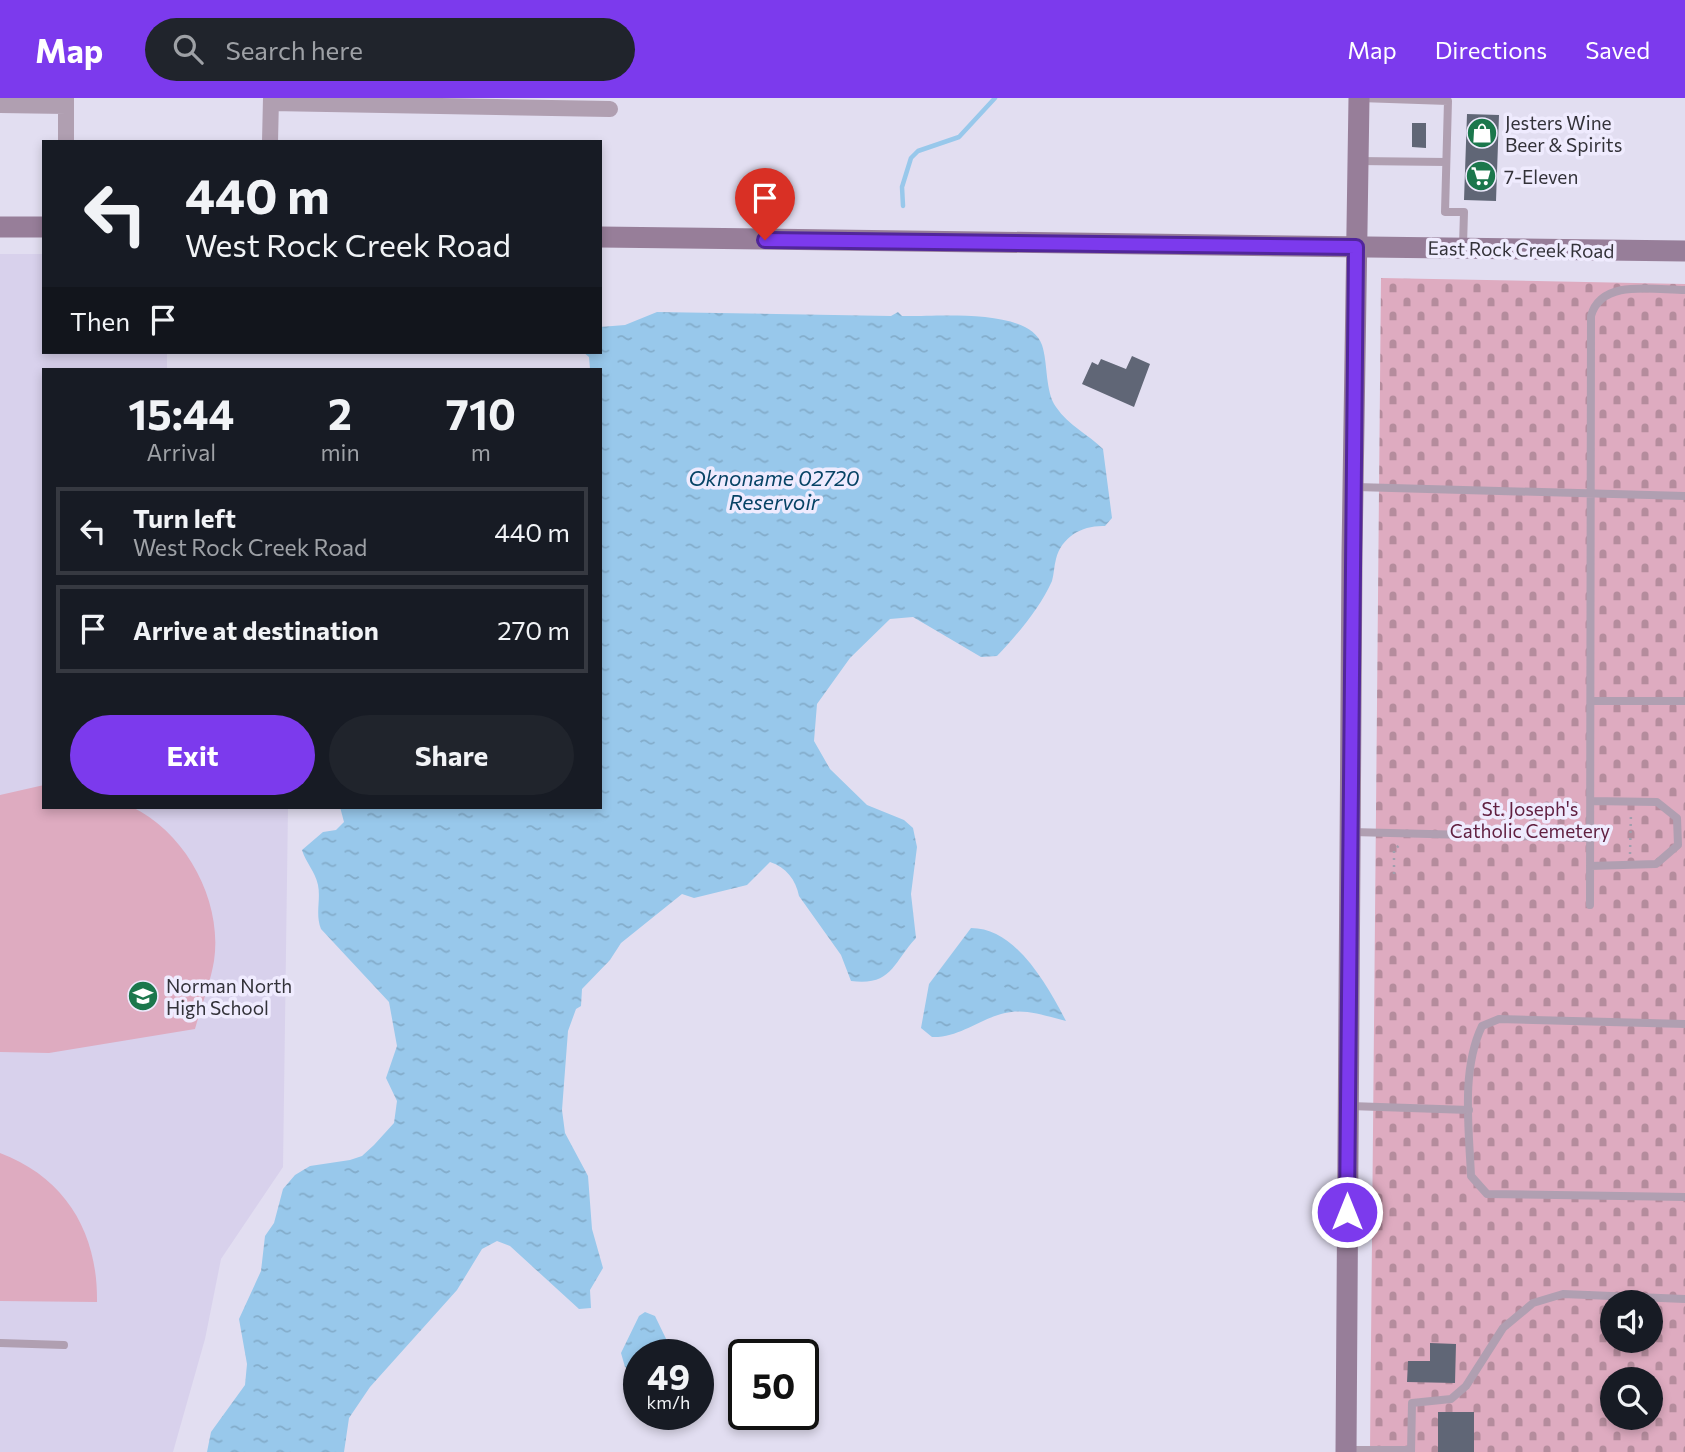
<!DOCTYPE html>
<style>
:root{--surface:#171b24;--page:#20242c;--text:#f1f3f6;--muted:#9ea1a6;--line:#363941;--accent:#7c3aed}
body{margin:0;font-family:Commissioner,sans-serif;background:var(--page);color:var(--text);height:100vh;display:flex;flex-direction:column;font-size:26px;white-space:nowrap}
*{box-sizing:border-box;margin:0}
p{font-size:23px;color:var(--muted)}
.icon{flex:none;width:38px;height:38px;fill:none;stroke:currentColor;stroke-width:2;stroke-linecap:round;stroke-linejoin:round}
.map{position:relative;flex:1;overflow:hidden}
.side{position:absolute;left:42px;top:270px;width:560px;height:441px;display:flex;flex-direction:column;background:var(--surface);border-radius:0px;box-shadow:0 4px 10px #0003}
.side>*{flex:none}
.guide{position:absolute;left:42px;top:42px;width:560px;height:214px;border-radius:0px;box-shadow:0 4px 10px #0003;background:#171b24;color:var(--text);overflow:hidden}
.controls{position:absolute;left:1600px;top:1192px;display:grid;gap:14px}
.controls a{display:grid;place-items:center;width:63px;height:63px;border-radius:50%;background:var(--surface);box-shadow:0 4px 10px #0003;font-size:35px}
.speed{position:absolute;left:623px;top:1241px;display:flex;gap:14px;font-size:35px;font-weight:700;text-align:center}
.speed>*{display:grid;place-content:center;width:91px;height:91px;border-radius:50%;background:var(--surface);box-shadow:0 4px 10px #0003;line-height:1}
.speed small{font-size:18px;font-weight:400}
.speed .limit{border:4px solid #111;border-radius:10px;background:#fff;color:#111}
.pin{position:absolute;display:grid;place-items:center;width:60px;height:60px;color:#fff;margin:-72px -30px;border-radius:50% 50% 50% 0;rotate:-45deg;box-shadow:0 0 7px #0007}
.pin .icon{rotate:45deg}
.me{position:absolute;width:77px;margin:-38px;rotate:0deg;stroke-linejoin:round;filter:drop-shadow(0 0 5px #0008)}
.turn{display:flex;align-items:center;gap:24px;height:147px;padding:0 28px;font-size:32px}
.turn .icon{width:91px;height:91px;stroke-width:2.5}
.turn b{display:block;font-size:49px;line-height:60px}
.then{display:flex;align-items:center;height:66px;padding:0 28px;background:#0003;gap:14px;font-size:26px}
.eta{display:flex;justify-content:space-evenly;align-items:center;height:119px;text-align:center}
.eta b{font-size:42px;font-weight:700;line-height:49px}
.primary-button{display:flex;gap:14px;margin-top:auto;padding:14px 28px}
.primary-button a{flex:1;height:80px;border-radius:42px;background:var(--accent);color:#fff;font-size:28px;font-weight:700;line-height:80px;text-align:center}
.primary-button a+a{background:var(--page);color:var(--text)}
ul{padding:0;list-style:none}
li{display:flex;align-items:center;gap:21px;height:88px;margin:0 14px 10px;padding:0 14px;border:4px solid var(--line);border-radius:0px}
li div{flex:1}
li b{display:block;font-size:26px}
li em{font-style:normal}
header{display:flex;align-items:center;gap:42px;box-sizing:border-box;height:98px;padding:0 35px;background:var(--accent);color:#fff}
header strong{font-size:33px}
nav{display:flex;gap:38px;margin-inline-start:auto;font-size:24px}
.search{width:490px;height:63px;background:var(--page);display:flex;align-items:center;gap:18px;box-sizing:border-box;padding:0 24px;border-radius:38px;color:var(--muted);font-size:26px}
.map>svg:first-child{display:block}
.built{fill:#d8d1ec}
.cemetery{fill:url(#cemetery-stones);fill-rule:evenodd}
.park{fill:#deabc0}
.water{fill:url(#water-ripples)}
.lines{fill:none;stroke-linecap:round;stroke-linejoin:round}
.stream{stroke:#98c8eb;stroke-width:4.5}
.building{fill:#606676}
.path{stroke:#a29fae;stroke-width:2.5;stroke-dasharray:2 5;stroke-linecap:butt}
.lane{stroke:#b09fb1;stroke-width:8}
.street{stroke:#b09fb1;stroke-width:16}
.secondary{stroke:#977e99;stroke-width:21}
.route-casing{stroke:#51269a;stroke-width:18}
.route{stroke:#7c3aed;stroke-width:12}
.labels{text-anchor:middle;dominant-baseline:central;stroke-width:7;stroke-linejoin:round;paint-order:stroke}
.poi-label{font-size:19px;fill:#333239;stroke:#efebfe;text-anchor:start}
.street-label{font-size:19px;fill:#333239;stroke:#efebfe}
.park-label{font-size:19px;fill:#612041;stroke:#efebfe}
.water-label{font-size:21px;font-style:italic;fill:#074365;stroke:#efebfe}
</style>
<header>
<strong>Map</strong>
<div class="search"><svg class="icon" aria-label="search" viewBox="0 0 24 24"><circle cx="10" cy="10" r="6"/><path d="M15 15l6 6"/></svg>Search here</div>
<nav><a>Map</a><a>Directions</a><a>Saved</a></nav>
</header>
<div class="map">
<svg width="1685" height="1354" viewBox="0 0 1685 1354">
<defs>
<pattern id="cemetery-stones" width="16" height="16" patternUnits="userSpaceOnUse" patternTransform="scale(1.75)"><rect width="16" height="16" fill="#deabc0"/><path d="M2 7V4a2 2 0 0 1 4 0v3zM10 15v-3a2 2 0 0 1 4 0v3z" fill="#b58c9d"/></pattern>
<pattern id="water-ripples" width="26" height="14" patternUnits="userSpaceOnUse" patternTransform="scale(1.75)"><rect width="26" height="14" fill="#98c8eb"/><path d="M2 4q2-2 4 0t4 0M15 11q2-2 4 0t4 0" fill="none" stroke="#83acca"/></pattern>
</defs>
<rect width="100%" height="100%" fill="#e2def1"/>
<path class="built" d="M 0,156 L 44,156 L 44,254 L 167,254 L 167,271 L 44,271 L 44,709 L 288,709 L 283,1069 L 221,1161 L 205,1241 L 173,1354 L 0,1354 Z"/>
<path class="cemetery" d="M 1381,180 L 1685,186 L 1685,1354 L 1370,1354 ZM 1612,1204 L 1650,1204 L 1650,1242 L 1612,1242 ZM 1612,1281 L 1650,1281 L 1650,1320 L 1612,1320 Z"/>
<path class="park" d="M 44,687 L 44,709 L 132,709 C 186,735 223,803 214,863 C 210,886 201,909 195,931 L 49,955 L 0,954 L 0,697 Z
M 0,1055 C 66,1080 98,1135 97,1204 L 0,1203 Z"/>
<path class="water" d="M 657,214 L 891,218 L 898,214 L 902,218 C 936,219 1029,209 1042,247 C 1048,265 1045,294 1056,309 C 1069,328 1088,336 1103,351 L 1112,420 L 1105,428 C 1083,427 1062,438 1056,461 C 1054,468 1054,476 1052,483 C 1040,510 1017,537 997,558 L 981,559 L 913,519 L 890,521 L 850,560 L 817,606 L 814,643 L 830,671 L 867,707 L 904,722 L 913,730 L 917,749 L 911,796 L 916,840 C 892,866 892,888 851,883 L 841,857 L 799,798 C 796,782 786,769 770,764 L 747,787 L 694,800 L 682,796 L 621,845 L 610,862 L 582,891 L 581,908 L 576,911 L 568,933 L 562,1012 L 565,1035 L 588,1078 L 592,1131 L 603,1170 L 590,1192 L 591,1210 L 579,1211 L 510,1148 L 497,1143 L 482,1151 L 457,1192 L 370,1289 L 349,1320 L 344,1354 L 207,1354 L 211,1334 L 245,1287 L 247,1266 L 239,1221 L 261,1173 L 265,1138 L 274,1125 L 283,1091 L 295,1077 L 310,1068 L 350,1062 L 362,1058 L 374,1047 L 394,1025 L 397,1003 L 386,980 L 397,948 L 389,904 L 321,831 C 315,816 321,802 318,787 C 315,773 306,765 302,752 L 323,734 L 336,732 L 344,724 L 340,709 L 600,709 L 600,271 L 590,271 L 589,259 L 583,254 L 600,254 L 600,229 L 625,227 Z
M 971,830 C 1016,830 1047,887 1066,923 C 1046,918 1025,910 1005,915 C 979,921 959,940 932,939 L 921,930 L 929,886 Z
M 645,1214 L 655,1218 L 670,1249 L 662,1256 L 639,1256 L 639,1273 L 635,1275 L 625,1269 L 621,1255 L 639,1218 Z"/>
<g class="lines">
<path class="stream" d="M 903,108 L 902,89 L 911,60 L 918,53 L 959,39 L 995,0"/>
</g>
<path class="building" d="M 1467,16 L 1499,17 L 1496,103 L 1464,102 Z
M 1412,25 L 1426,25 L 1426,50 L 1412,49 Z
M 1132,258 L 1150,266 L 1134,309 L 1082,286 L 1092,264 L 1098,267 L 1101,261 L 1126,271 Z
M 1430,1245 L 1456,1246 L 1455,1285 L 1407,1284 L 1408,1263 L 1430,1263 Z
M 1438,1314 L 1474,1314 L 1474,1354 L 1438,1354 Z"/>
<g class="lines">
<path class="path" d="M 1630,756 L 1631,714
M 1394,776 L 1394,752 L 1402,745"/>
<path class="lane" d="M 1360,0 L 1448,3 L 1445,114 L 1464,114 L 1463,147
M 1358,63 L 1446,64
M 1356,389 L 1685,398
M 1591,603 L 1685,603
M 1352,734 L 1590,740
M 1590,768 L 1656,766 L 1678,747 L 1677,720 L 1657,704 L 1591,703
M 1590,807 L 1591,218 C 1601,180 1655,192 1685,192
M 1685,926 L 1499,921 L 1482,928 C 1461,972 1469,1030 1471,1078 L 1487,1096 L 1685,1099
M 1350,1008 L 1469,1012
M 0,1245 L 64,1247
M 1348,1352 L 1411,1352
M 1411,1354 L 1412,1305 L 1451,1301 L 1466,1288 L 1503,1230 L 1533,1205 L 1563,1196 L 1685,1201"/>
<path class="street" d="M 271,5 L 610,11
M 0,7 L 66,8
M 66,44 L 66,0
M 270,44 L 271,0"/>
<path class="secondary" d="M 0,129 L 44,129
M 600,139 L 1685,153
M 1346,1354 L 1352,456 L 1359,0"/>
</g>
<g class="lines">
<g class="route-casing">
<path id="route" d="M 765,142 L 1356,149 L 1347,1114"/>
</g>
<use href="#route" class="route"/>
</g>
<defs>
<g id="shop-disc" transform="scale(1.575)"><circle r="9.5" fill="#1b774c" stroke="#efebfe"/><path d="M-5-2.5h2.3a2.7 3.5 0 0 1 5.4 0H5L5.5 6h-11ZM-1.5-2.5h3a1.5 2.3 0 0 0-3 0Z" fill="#fff"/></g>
<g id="supermarket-disc" transform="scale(1.575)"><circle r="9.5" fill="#1b774c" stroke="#efebfe"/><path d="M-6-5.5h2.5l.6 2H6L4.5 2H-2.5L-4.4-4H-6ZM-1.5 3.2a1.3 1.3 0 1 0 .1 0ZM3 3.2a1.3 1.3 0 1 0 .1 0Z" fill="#fff"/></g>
<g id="school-disc" transform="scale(1.575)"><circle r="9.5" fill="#1b774c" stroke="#efebfe"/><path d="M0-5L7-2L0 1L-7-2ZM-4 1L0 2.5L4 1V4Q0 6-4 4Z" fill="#fff"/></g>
</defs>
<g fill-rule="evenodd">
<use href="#shop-disc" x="1482" y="35"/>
<use href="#supermarket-disc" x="1481" y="78"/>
<use href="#school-disc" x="143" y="898"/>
</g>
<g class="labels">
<g class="poi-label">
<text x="1505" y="24">Jesters Wine<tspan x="1505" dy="22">Beer &amp; Spirits</tspan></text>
<text x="1504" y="78">7-Eleven</text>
<text x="166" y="887">Norman North<tspan x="166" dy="22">High School</tspan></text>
</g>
<g class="street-label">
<text transform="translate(1521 151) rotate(1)">East Rock Creek Road</text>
</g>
<g class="park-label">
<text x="1530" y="710">St. Joseph's<tspan x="1530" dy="22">Catholic Cemetery</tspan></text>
</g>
<g class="water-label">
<text x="774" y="379">Oknoname 02720<tspan x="774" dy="24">Reservoir</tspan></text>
</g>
</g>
</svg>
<div class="controls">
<a><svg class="icon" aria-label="sound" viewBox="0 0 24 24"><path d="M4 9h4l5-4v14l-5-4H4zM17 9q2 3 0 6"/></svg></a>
<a><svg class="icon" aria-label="search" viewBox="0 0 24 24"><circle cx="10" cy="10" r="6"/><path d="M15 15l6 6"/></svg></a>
</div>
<div class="speed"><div>49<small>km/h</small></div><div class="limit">50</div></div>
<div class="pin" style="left:765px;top:142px;background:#d93025"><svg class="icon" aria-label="arrive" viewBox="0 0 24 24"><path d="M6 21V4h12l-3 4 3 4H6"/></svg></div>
<svg class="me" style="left:1347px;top:1114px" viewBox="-20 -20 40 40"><circle r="17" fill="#7c3aed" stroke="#fff" stroke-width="3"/><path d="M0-11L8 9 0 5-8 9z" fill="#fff"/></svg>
<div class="guide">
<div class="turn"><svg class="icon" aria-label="left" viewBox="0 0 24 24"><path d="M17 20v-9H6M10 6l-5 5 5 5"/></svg><div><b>440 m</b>West Rock Creek Road</div></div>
<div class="then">Then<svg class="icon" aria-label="arrive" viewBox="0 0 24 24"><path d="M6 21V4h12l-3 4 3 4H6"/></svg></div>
</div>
<section class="side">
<div class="eta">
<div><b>15:44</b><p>Arrival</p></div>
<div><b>2</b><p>min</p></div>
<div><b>710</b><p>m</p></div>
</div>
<ul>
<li><svg class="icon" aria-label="left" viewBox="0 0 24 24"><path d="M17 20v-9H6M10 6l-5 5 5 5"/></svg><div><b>Turn left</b><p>West Rock Creek Road</p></div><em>440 m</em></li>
<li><svg class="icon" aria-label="arrive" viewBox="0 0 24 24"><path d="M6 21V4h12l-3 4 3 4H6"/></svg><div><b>Arrive at destination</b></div><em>270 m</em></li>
</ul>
<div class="primary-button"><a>Exit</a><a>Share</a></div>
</section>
</div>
